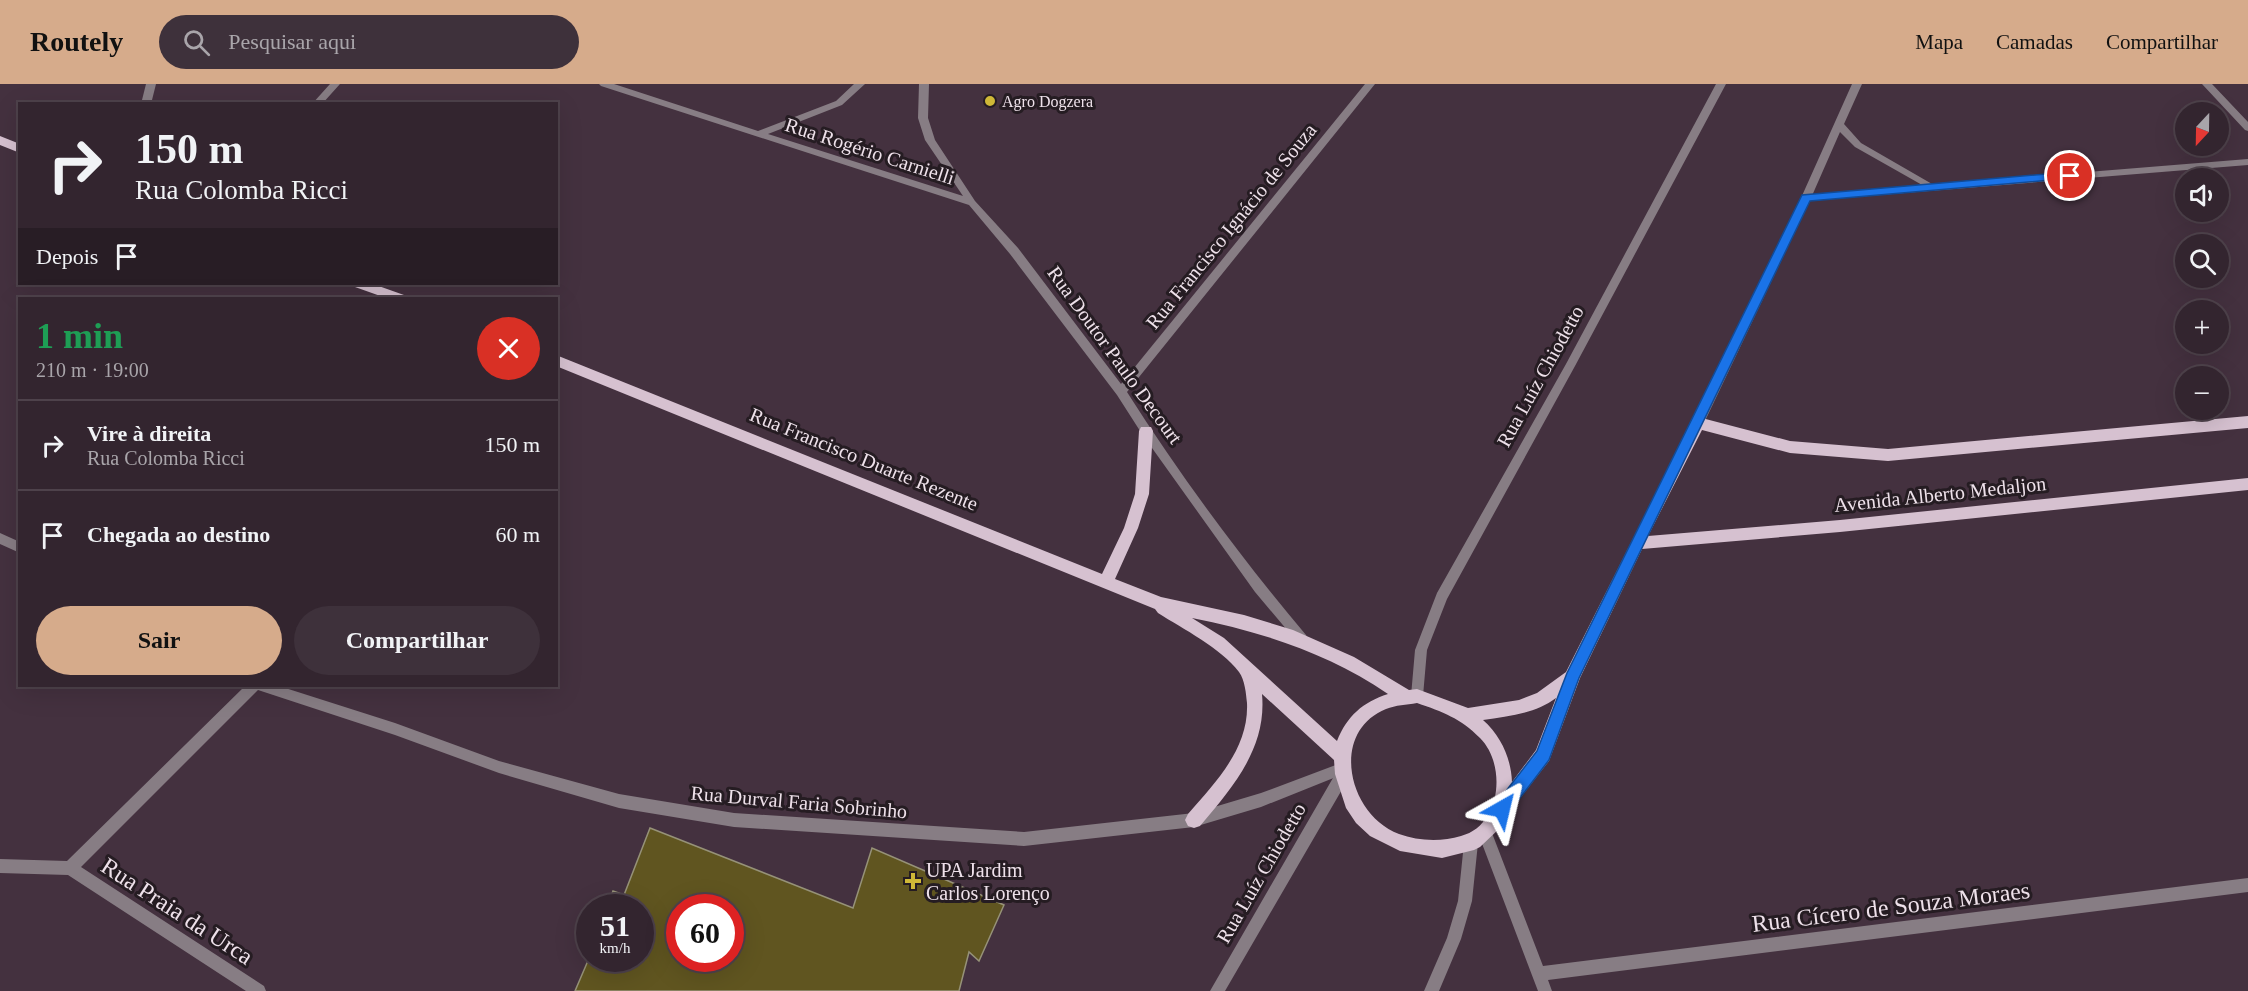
<!DOCTYPE html>
<html lang="pt">
<meta charset="utf-8">
<style>
:root{--surface:#33252f;--page:#3e313b;--text:#f1f3f6;--muted:#a9a5aa;--line:#4e424b;--accent:#d6ab8b}
body{margin:0;font-family:"Times New Roman",serif;background:var(--page);color:var(--text);height:100vh;display:flex;flex-direction:column;font-size:22px;white-space:nowrap}
*{box-sizing:border-box;margin:0}
p{font-size:20px;color:var(--muted)}
.icon{flex:none;width:33px;height:33px;fill:none;stroke:currentColor;stroke-width:2;stroke-linecap:round;stroke-linejoin:round}
.map{position:relative;flex:1;overflow:hidden}
.sheet{position:absolute;left:18px;top:213px;width:540px;height:390px;display:flex;flex-direction:column;background:var(--surface);border-radius:0px;box-shadow:0 6px 24px #0002,0 0 0 2px var(--line)}
.sheet>*{flex:none}
.banner{position:absolute;left:18px;top:18px;width:540px;height:183px;border-radius:0px;box-shadow:0 6px 24px #0002,0 0 0 2px var(--line);background:#33252f;color:var(--text);overflow:hidden}
.needle{width:39px;rotate:202deg}
.tools{position:absolute;left:2175px;top:18px;display:grid;gap:12px}
.tools a{display:grid;place-items:center;width:54px;height:54px;border-radius:50%;background:var(--surface);box-shadow:0 6px 24px #0002,0 0 0 2px var(--line);font-size:30px}
.speed{position:absolute;left:576px;top:810px;display:flex;gap:12px;font-size:30px;font-weight:700;text-align:center}
.speed>*{display:grid;place-content:center;width:78px;height:78px;border-radius:50%;background:var(--surface);box-shadow:0 6px 24px #0002,0 0 0 2px var(--line);line-height:1}
.speed small{font-size:15px;font-weight:400}
.speed .limit{border:9px solid #d22;background:#fff;color:#111}
.pin{position:absolute;display:grid;place-items:center;width:51px;height:51px;color:#fff;margin:-26px;border:3px solid #fff;border-radius:50%;box-shadow:0 2px 6px #0007}
.me{position:absolute;width:66px;margin:-33px;rotate:37deg;stroke-linejoin:round;filter:drop-shadow(0 0 4px #0008)}
.turn{display:flex;align-items:center;gap:21px;height:126px;padding:0 18px;font-size:27px}
.turn .icon{width:78px;height:78px;stroke-width:2.5}
.turn b{display:block;font-size:42px;line-height:51px}
.then{display:flex;align-items:center;height:57px;padding:0 18px;background:#0003;gap:12px;font-size:22px}
.round{display:grid;place-items:center;flex:none;width:63px;height:63px;border-radius:32px;background:var(--page)}
.head{display:flex;align-items:center;justify-content:space-between;height:102px;padding:0 18px}
h1{font-size:36px;font-weight:600;line-height:45px;color:#1e9e55}
.cta{display:flex;gap:12px;margin-top:auto;padding:12px 18px}
.cta a{flex:1;height:69px;border-radius:36px;background:var(--accent);color:#111;font-size:24px;font-weight:600;line-height:69px;text-align:center}
.cta a+a{background:var(--page);color:var(--text)}
ul{padding:0;list-style:none}
li{display:flex;align-items:center;gap:18px;height:90px;padding:0 18px;border-top:2px solid var(--line)}
li div{flex:1}
li b{display:block;font-size:22px}
li em{font-style:normal}
header{display:flex;align-items:center;gap:36px;box-sizing:border-box;height:84px;padding:0 30px;background:var(--accent);color:#111}
header strong{font-size:28px}
nav{display:flex;gap:33px;margin-inline-start:auto;font-size:21px}
.search{width:420px;height:54px;background:var(--page);display:flex;align-items:center;gap:15px;box-sizing:border-box;padding:0 21px;border-radius:33px;color:var(--muted);font-size:22px}
.map>svg:first-child{display:block}
.building{fill:#605520;stroke:#969278;stroke-width:1.5;fill-rule:evenodd}
.lines{fill:none;stroke-linecap:round;stroke-linejoin:round}
.minor{fill:#877d84;fill-rule:evenodd}
.tertiary{fill:#877d84;fill-rule:evenodd}
.primary{fill:#d6c1d0;fill-rule:evenodd}
.route{fill:#1a73e8;stroke:#114b97;stroke-width:1.5}
.poi-dot{fill:#cfb837;stroke:#251c22;stroke-width:2}
.labels{text-anchor:middle;dominant-baseline:central;stroke-width:6;stroke-linejoin:round;paint-order:stroke}
.far-poi-label{font-size:16px;fill:#eee1ea;stroke:#251c22;text-anchor:start}
.street-label{font-size:20px;fill:#eee1ea;stroke:#251c22}
.poi-label{font-size:20px;fill:#eee1ea;stroke:#251c22;text-anchor:start}
.near-street-label{font-size:24px;fill:#eee1ea;stroke:#251c22}
</style>
<header>
<strong>Routely</strong>
<div class="search"><svg class="icon" aria-label="search" viewBox="0 0 24 24"><circle cx="10" cy="10" r="6"/><path d="M15 15l6 6"/></svg>Pesquisar aqui</div>
<nav><a>Mapa</a><a>Camadas</a><a>Compartilhar</a></nav>
</header>
<div class="map">
<svg width="2248" height="907" viewBox="0 0 2248 907">
<rect width="100%" height="100%" fill="#44313f"/>
<path class="building" d="M 650,744 L 853,824 L 872,764 L 1004,821 L 979,877 L 969,868 L 959,907 L 575,907 L 590,872 L 590,874 L 640,874 L 640,824 L 607,824 L 613,807 L 624,811 ZM 680,824 L 730,824 L 730,874 L 680,874 Z"/>
<g class="lines">
<path class="minor" d="M 146,0 L 156,0 L 151,20 L 141,20 Z
M 330,0 L 340,0 L 322,20 L 312,20 Z
M 599,0 L 614,0 L 758,47 L 836,17 L 854,0 L 865,0 L 842,21 L 768,50 L 963,112 L 925,56 L 918,34 L 919,0 L 929,0 L 928,34 L 935,56 L 975,117 L 1018,164 L 1121,300 L 1365,0 L 1375,0 L 1127,308 C 1181,393 1242,475 1306,551 L 1308,555 L 1306,559 L 1302,561 L 1298,559 L 1255,508 L 1142,350 L 1117,311 L 1010,170 L 969,121 L 601,2 Z
M 2202,0 L 2212,0 L 2248,38 L 2248,47 L 2245,46 Z
M 2248,75 L 2248,81 L 1806,117 L 1801,114 L 1806,111 Z
M 0,449 L 20,458 L 20,469 L 0,460 Z
M 245,602 L 279,602 L 395,639 L 499,677 L 619,710 L 734,729 L 1024,748 L 1194,729 L 1261,709 L 1341,679 L 1346,681 L 1348,685 L 1346,689 L 1261,723 L 1194,743 L 1024,762 L 734,743 L 619,724 L 499,689 L 395,651 L 258,606 L 81,783 L 264,902 L 266,907 L 246,907 L 68,791 L 0,789 L 0,775 L 67,777 Z
M 1485,742 L 1490,744 L 1492,749 L 1543,882 L 2248,794 L 2248,808 L 1548,896 L 1552,907 L 1538,907 L 1478,749 L 1480,744 Z"/>
<path class="tertiary" d="M 1716,0 L 1726,0 L 1575,282 L 1447,515 L 1427,566 L 1423,612 L 1422,616 L 1417,618 L 1412,616 L 1411,612 L 1415,566 L 1437,509 L 1566,280 Z
M 1852,0 L 1862,0 L 1844,40 L 1861,59 L 1939,104 L 1937,106 L 1931,106 L 1855,63 L 1840,48 L 1811,114 L 1704,339 L 1698,343 L 1694,342 L 1692,339 L 1801,114 Z
M 1342,686 L 1347,687 L 1349,692 L 1347,697 L 1225,907 L 1210,907 L 1337,687 Z
M 1471,752 L 1476,754 L 1478,759 L 1472,817 L 1461,855 L 1439,907 L 1424,907 L 1447,854 L 1458,817 L 1464,759 L 1466,754 Z"/>
<path class="primary" d="M 0,52 L 20,60 L 20,69 L 0,61 Z
M 353,200 L 373,200 L 404,211 L 406,214 L 386,214 L 355,203 Z
M 556,271 L 1102,490 L 1124,444 L 1135,410 L 1139,347 L 1141,343 L 1151,343 L 1153,347 L 1149,410 L 1138,444 L 1115,495 L 1161,513 L 1244,531 L 1293,546 L 1354,573 L 1409,606 L 1417,605 L 1468,624 L 1519,616 L 1537,609 L 1566,588 L 1691,339 L 1693,335 L 1698,333 L 1790,357 L 1888,365 L 2248,332 L 2248,344 L 1888,377 L 1790,369 L 1702,346 L 1648,452 L 1840,436 L 2248,394 L 2248,406 L 1840,448 L 1642,465 L 1580,594 L 1549,677 L 1506,732 L 1501,743 L 1480,763 L 1474,766 L 1442,774 L 1400,767 L 1370,752 L 1356,739 L 1346,724 L 1335,690 L 1334,676 L 1262,610 C 1267,664 1233,703 1200,742 L 1194,744 L 1188,742 L 1185,736 L 1188,730 C 1216,698 1249,664 1247,619 C 1246,610 1245,596 1239,588 C 1221,564 1183,545 1158,529 L 1155,525 L 556,282 ZM 1192,534 C 1262,548 1328,569 1388,610 C 1363,618 1347,632 1337,657 L 1224,554 ZM 1556,614 L 1536,666 L 1512,698 C 1511,674 1501,652 1483,636 C 1508,632 1535,630 1556,614 ZM 1417,619 C 1443,628 1460,634 1480,654 C 1507,681 1501,742 1461,752 C 1441,758 1418,757 1399,750 C 1348,731 1329,648 1386,625 C 1396,621 1406,621 1417,619 Z"/>
</g>
<path class="route" d="M 2070,88 L 2074,89 L 2074,94 L 1810,117 L 1579,594 L 1549,676 L 1507,731 L 1502,733 L 1496,731 L 1494,725 L 1496,720 L 1537,667 L 1567,589 L 1802,111 Z"/>
<g class="poi-dot">
<circle cx="990" cy="17" r="6"/>
<path d="M910 788h6v6h6v6h-6v6h-6v-6h-6v-6h6z"/>
</g>
<g class="labels">
<g class="far-poi-label">
<text x="1002" y="17">Agro Dogzera</text>
</g>
<g class="street-label">
<text transform="translate(870 67) rotate(18)">Rua Rogério Carnielli</text>
<text transform="translate(1231 142) rotate(-51)">Rua Francisco Ignácio de Souza</text>
<text transform="translate(1115 271) rotate(54)">Rua Doutor Paulo Decourt</text>
<text transform="translate(1540 292) rotate(-61)">Rua Luíz Chiodetto</text>
<text transform="translate(864 375) rotate(22)">Rua Francisco Duarte Rezente</text>
<text transform="translate(1940 410) rotate(-6)">Avenida Alberto Medaljon</text>
<text transform="translate(799 718) rotate(5)">Rua Durval Faria Sobrinho</text>
<text transform="translate(1261 789) rotate(-60)">Rua Luíz Chiodetto</text>
</g>
<g class="poi-label">
<text x="926" y="786">UPA Jardim<tspan x="926" dy="23">Carlos Lorenço</tspan></text>
</g>
<g class="near-street-label">
<text transform="translate(1891 823) rotate(-7)">Rua Cícero de Souza Moraes</text>
<text transform="translate(177 827) rotate(33)">Rua Praia da Urca</text>
</g>
</g>
</svg>
<div class="tools">
<a><svg class="needle" viewBox="-14 -14 28 28"><path d="M0-13l5 13h-10z" fill="#e53935"/><path d="M0 13l5-13h-10z" fill="#a9a5aa"/></svg></a>
<a><svg class="icon" aria-label="sound" viewBox="0 0 24 24"><path d="M4 9h4l5-4v14l-5-4H4zM17 9q2 3 0 6"/></svg></a>
<a><svg class="icon" aria-label="search" viewBox="0 0 24 24"><circle cx="10" cy="10" r="6"/><path d="M15 15l6 6"/></svg></a>
<a>+</a>
<a>−</a>
</div>
<div class="speed"><div>51<small>km/h</small></div><div class="limit">60</div></div>
<div class="pin" style="left:2070px;top:92px;background:#d93025"><svg class="icon" aria-label="arrive" viewBox="0 0 24 24"><path d="M6 21V4h12l-3 4 3 4H6"/></svg></div>
<svg class="me" style="left:1502px;top:725px" viewBox="-20 -20 40 40"><path d="M0-17L14 15 0 8-14 15z" fill="#1a73e8" stroke="#fff" stroke-width="4"/></svg>
<div class="banner">
<div class="turn"><svg class="icon" aria-label="right" viewBox="0 0 24 24"><path d="M7 20v-9h11M14 6l5 5-5 5"/></svg><div><b>150 m</b>Rua Colomba Ricci</div></div>
<div class="then">Depois<svg class="icon" aria-label="arrive" viewBox="0 0 24 24"><path d="M6 21V4h12l-3 4 3 4H6"/></svg></div>
</div>
<section class="sheet">
<div class="head"><div><h1>1 min</h1><p>210 m · 19:00</p></div><a class="round" style="background:#d93025;color:#fff"><svg class="icon" aria-label="close" viewBox="0 0 24 24"><path d="M6 6l12 12M18 6L6 18"/></svg></a></div>
<ul>
<li><svg class="icon" aria-label="right" viewBox="0 0 24 24"><path d="M7 20v-9h11M14 6l5 5-5 5"/></svg><div><b>Vire à direita</b><p>Rua Colomba Ricci</p></div><em>150 m</em></li>
<li><svg class="icon" aria-label="arrive" viewBox="0 0 24 24"><path d="M6 21V4h12l-3 4 3 4H6"/></svg><div><b>Chegada ao destino</b></div><em>60 m</em></li>
</ul>
<div class="cta"><a>Sair</a><a>Compartilhar</a></div>
</section>
</div>
